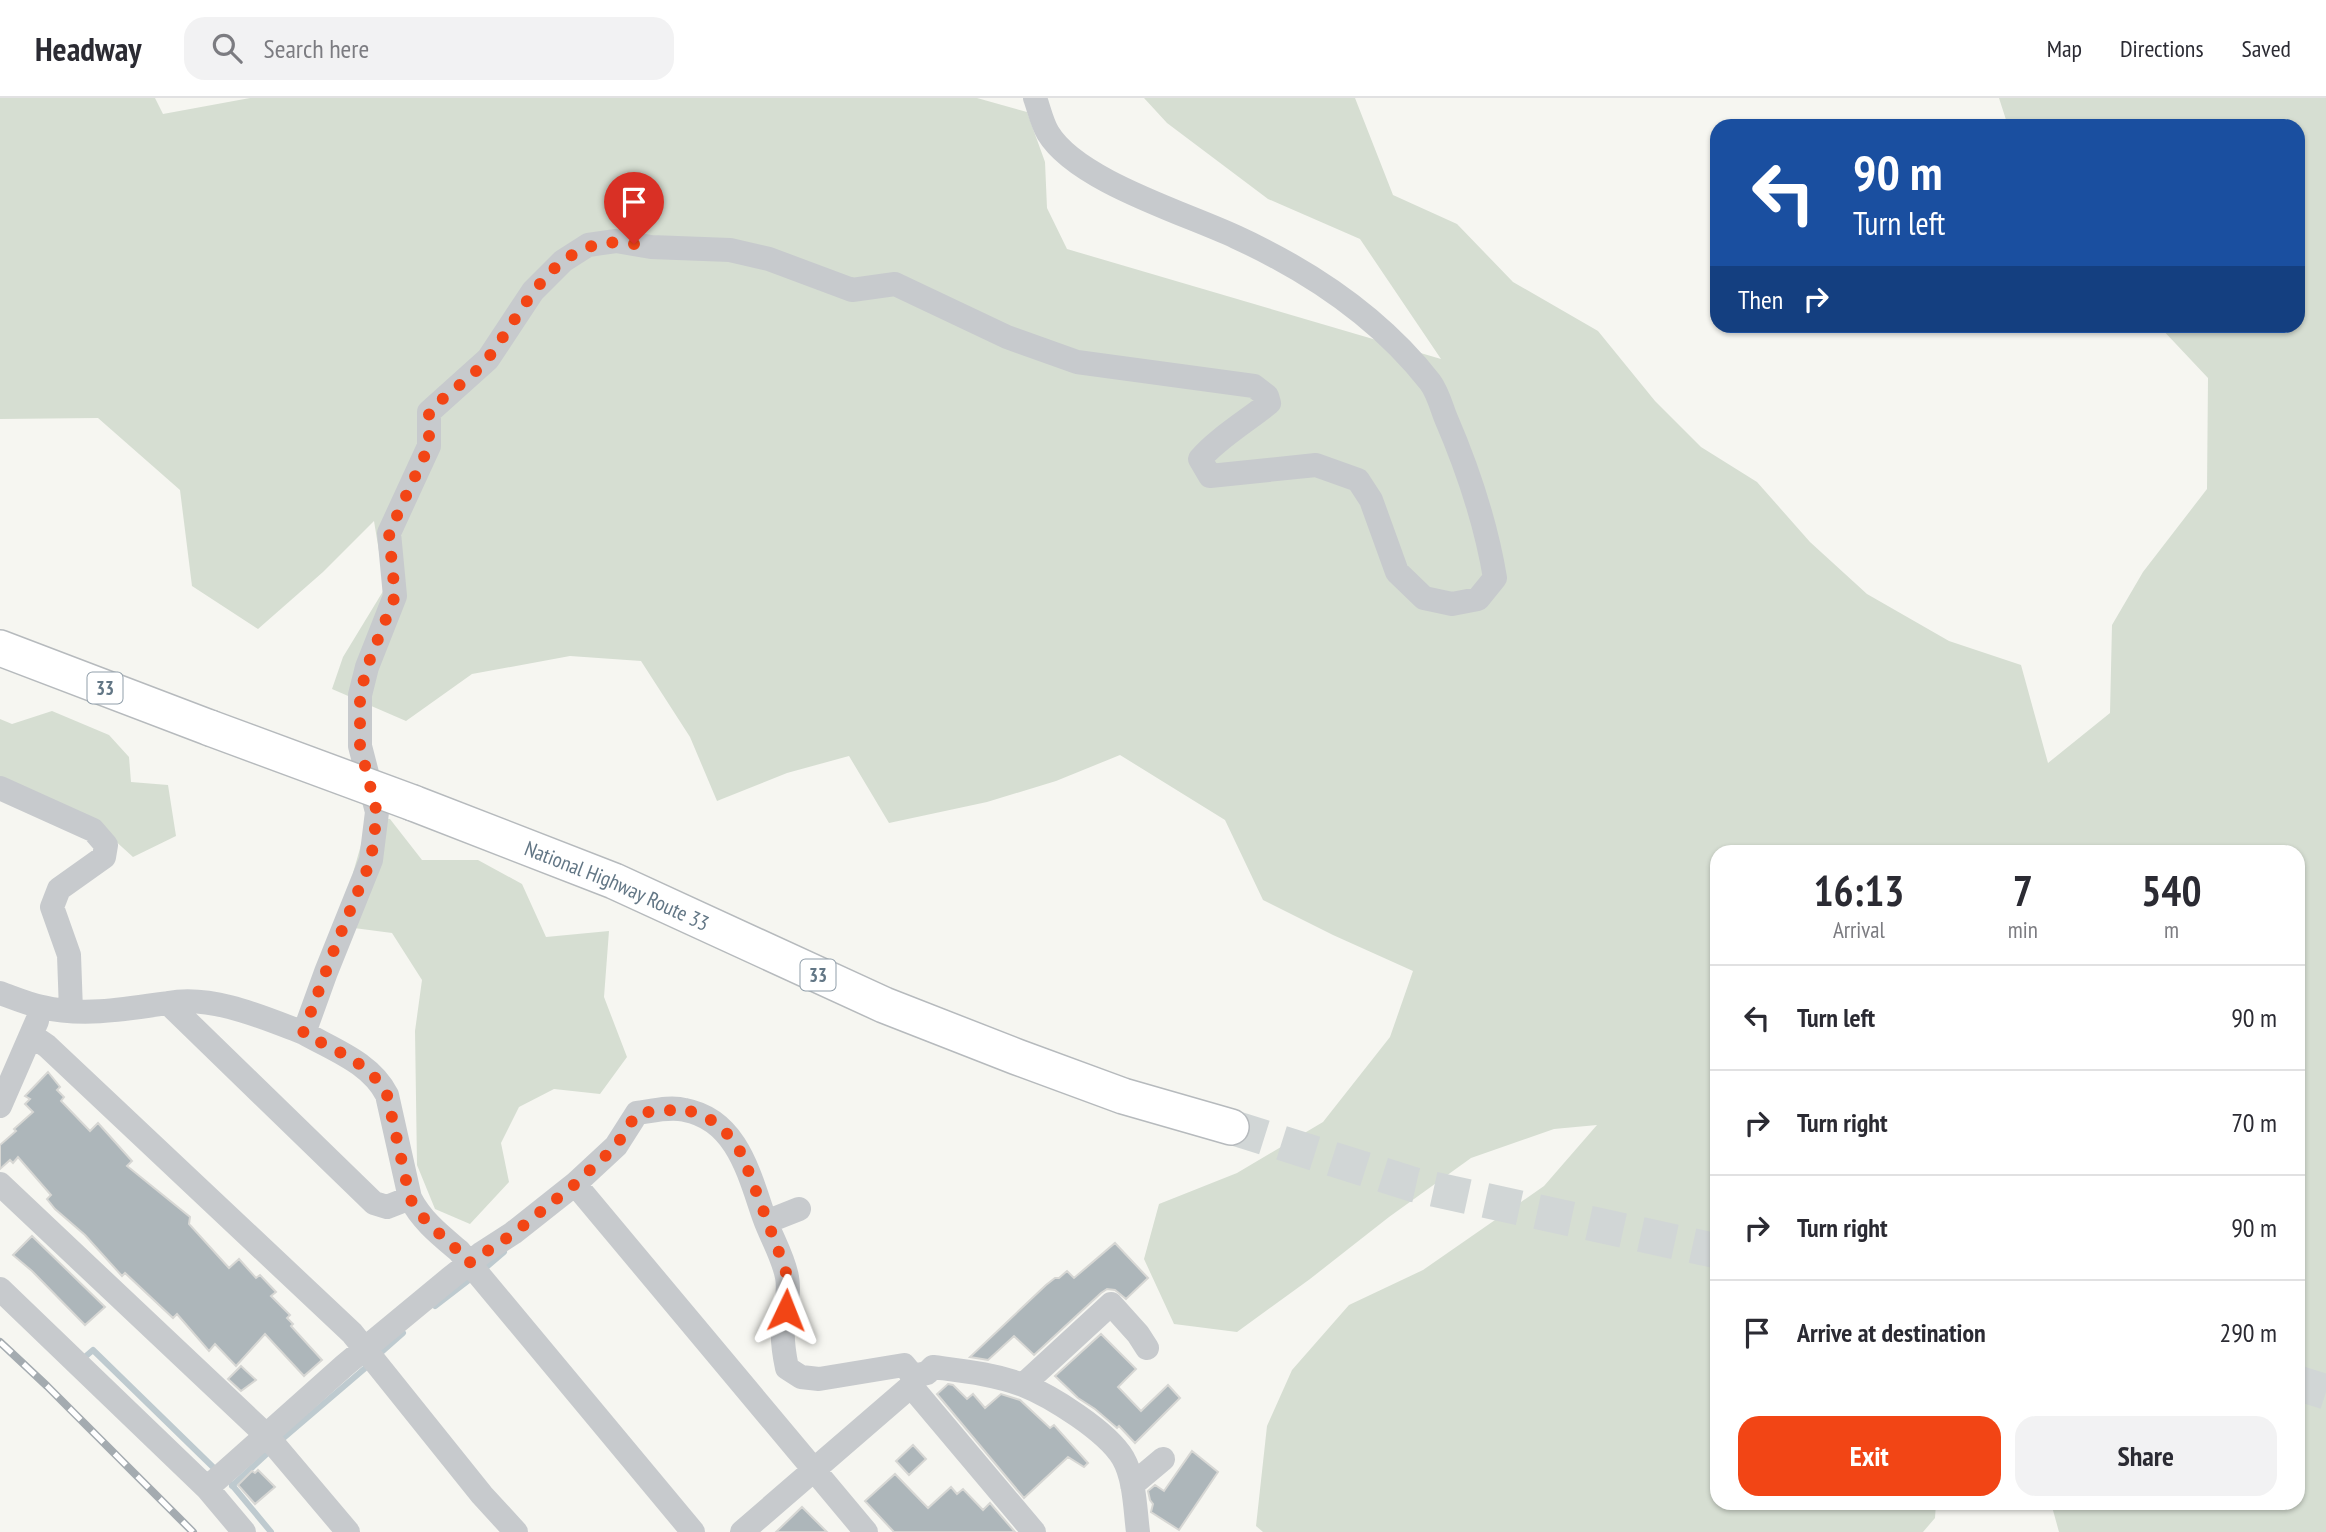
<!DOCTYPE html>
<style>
:root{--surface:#fff;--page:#f2f2f3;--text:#2b2b33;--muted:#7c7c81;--line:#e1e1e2;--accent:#f24515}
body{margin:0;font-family:"PT Sans Narrow",sans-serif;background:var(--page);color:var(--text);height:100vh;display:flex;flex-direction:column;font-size:26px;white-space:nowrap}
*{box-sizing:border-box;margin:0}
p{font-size:23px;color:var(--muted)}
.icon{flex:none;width:38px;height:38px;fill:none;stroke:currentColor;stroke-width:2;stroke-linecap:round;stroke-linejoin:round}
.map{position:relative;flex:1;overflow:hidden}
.details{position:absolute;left:1710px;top:747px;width:595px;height:665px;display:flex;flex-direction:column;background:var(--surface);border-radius:21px;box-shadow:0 2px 5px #0004}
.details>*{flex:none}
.guide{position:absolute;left:1710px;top:21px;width:595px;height:214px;border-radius:21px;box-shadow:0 2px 5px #0004;background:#1a4fa0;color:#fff;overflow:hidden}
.pin{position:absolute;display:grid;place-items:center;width:60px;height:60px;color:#fff;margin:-72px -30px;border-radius:50% 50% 50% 0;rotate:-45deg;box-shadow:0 0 7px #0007}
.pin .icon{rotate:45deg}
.me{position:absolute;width:77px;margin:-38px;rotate:2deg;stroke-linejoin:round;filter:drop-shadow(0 0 5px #0008)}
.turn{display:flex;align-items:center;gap:24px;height:147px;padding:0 28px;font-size:32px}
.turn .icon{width:91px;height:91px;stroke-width:2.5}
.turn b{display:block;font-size:49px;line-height:60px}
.then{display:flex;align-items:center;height:66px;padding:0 28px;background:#0003;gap:14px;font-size:26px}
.eta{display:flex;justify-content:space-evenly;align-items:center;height:119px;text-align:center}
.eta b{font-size:42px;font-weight:700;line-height:49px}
.primary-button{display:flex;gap:14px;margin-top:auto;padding:14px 28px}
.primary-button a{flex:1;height:80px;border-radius:21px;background:var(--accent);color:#fff;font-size:28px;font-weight:700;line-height:80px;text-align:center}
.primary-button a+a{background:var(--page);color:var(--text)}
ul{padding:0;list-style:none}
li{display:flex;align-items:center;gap:21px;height:105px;padding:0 28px;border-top:2px solid var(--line)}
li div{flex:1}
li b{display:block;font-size:26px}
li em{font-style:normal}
header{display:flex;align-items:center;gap:42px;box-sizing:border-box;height:98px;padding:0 35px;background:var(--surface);border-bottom:2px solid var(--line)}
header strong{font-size:33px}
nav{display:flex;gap:38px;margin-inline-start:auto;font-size:24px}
.search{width:490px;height:63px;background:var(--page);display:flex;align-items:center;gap:18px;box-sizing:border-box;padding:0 24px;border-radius:21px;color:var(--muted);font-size:26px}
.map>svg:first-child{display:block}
.green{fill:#d6ded2}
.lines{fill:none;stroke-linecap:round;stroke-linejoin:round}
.stream{stroke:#becacf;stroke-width:6}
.building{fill:#adb6ba;stroke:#d7d7d4;stroke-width:2}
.highway-tunnel{stroke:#d1d6d6;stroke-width:35;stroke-dasharray:35 18;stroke-linecap:butt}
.highway-casing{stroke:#b6babd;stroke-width:38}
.minor{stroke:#c7cacd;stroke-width:24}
.highway{stroke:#fff;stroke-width:35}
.rail-casing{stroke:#a4abb0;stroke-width:8}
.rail{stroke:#fff;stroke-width:5;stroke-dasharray:16;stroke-linecap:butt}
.highway-bridge-casing{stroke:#b6babd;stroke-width:38;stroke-linecap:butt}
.highway-bridge{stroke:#fff;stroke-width:35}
.route{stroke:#f24515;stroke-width:12;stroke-dasharray:0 21.6}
.labels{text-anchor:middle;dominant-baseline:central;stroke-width:7;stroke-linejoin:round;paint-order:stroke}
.shield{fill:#fff;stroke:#919faa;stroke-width:2}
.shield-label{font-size:19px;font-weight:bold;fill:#627685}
.street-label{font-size:21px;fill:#627685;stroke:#fff}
</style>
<header>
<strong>Headway</strong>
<div class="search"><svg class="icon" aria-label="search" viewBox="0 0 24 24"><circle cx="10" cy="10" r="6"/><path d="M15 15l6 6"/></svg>Search here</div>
<nav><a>Map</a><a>Directions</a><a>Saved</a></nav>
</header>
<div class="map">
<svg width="2326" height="1434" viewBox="0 0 2326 1434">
<rect width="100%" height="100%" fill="#f6f6f1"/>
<path class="green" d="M 0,0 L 155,0 L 163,16 L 250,0 L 977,0 L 1027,14 L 1045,64 L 1047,110 L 1067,151 L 1441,261 L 1360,141 L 1268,101 L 1167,25 L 1144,0 L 1355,0 L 1393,97 L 1457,126 L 1513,184 L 1598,233 L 1655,303 L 1701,349 L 1757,384 L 1810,444 L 1867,496 L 1949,543 L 2021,567 L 2048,665 L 2110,615 L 2112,527 L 2143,474 L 2207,391 L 2208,280 L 2159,228 L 2298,228 L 2298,28 L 2008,28 L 1999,0 L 2326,0 L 2326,1434 L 2059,1434 L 2051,1405 L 2298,1405 L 2298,754 L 1717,754 L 1717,1405 L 1936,1405 L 1935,1420 L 1923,1434 L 1263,1434 L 1256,1428 L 1267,1328 L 1292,1272 L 1349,1207 L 1423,1172 L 1544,1088 L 1597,1027 L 1554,1031 L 1471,1060 L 1389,1119 L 1310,1181 L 1237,1234 L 1174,1226 L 1144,1161 L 1159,1106 L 1237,1075 L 1323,1024 L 1390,939 L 1413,873 L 1333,837 L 1263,802 L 1225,722 L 1120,657 L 1056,683 L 987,704 L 889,725 L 849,658 L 787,675 L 717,703 L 690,639 L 641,563 L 570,558 L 472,576 L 406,623 L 332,591 L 343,559 L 385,490 L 374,423 L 323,474 L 258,531 L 192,488 L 180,392 L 98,320 L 0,321 Z
M 52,613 L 109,637 L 129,659 L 131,684 L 168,687 L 176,738 L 133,759 L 90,720 L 0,685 L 0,621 L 12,626 Z
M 369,719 L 390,721 L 422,762 L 478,762 L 522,786 L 546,839 L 609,833 L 604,899 L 627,959 L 600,996 L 554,991 L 519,1009 L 501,1045 L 509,1084 L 470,1126 L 435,1111 L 417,1067 L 415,933 L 422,882 L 392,835 L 354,830 L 353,775 Z"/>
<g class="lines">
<path class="stream" d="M 483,1172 L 504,1154
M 435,1208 L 474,1178
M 86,1258 L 93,1252 L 216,1372
M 377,1258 L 403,1235
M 280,1343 L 370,1266
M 232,1387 L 271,1434
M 232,1388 L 272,1351"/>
</g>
<path class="building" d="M 48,974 L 60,989 L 57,992 L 64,999 L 61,1003 L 90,1033 L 98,1025 L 132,1063 L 127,1068 L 190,1119 L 189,1126 L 229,1170 L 239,1161 L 256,1180 L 260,1177 L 276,1194 L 271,1198 L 290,1217 L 287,1220 L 293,1226 L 291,1228 L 322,1262 L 304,1278 L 265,1236 L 236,1268 L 215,1246 L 209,1253 L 177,1216 L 173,1220 L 125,1175 L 122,1178 L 85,1137 L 55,1111 L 47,1101 L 51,1097 L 18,1059 L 13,1065 L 10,1062 L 0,1071 L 0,1047 L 16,1033 L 14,1031 L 33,1014 L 25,1006 L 30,1001 L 25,998 Z
M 32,1138 L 105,1209 L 85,1227 L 32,1173 L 13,1157 Z
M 1115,1145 L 1148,1180 L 1126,1201 L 1115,1192 L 1107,1191 L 1101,1195 L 1034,1257 L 1014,1238 L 988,1262 L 970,1259 L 1046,1187 L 1055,1180 L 1059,1180 L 1067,1173 L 1074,1180 Z
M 1101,1236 L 1136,1271 L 1118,1289 L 1141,1313 L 1168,1287 L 1180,1300 L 1135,1345 L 1119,1328 L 1117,1330 L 1095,1311 L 1078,1300 L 1055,1278 Z
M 241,1268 L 256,1282 L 241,1293 L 228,1281 Z
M 948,1286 L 953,1287 L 967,1301 L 973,1296 L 985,1310 L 1001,1296 L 1020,1302 L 1050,1330 L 1054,1327 L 1088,1365 L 1084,1369 L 1068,1359 L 1024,1400 L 937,1296 Z
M 913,1347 L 926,1361 L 909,1377 L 896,1363 Z
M 1192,1353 L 1218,1374 L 1179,1432 L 1151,1414 L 1153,1406 L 1150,1402 L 1148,1393 L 1155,1387 L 1164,1393 Z
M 258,1372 L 275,1389 L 255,1406 L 238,1387 L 252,1373 L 255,1375 Z
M 895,1376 L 928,1410 L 951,1389 L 957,1396 L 963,1391 L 983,1412 L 990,1405 L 1015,1434 L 894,1434 L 865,1403 Z
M 802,1409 L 827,1434 L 776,1434 Z"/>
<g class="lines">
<path class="highway-tunnel" d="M 1231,1029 L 1415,1087 L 1717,1153
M 2298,1285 L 2326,1294"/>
<g class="highway-casing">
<g id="highway">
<path d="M 0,550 L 210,630"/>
<path id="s1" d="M 413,705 L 614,783 L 884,907 L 1017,959 L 1123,998 L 1231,1029"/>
</g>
</g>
<path class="minor" d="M 0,690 L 93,732 L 106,747 L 104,759 L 59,791 L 52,809 L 69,857 L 71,913
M 0,895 C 14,900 28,906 42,909 C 83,919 127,911 168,905 L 374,1105 L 387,1109 L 410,1100
M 168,905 C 213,897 262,919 304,935
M 31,937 L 47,948 L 352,1235 L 482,1397 L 516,1434
M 0,1008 L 37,923
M 0,1086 L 266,1337 L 348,1434
M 575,1086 L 616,1048 L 637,1015 C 652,1013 670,1008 685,1012 C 737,1022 749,1076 764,1119 C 771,1139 783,1158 787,1179 C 790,1196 785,1211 783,1228 C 782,1242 784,1256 787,1270 L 801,1279 L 819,1281 L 904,1267 L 913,1278
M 766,1124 L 799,1111
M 0,1191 L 207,1390 L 244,1434
M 1023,1287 L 1111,1206 L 1138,1236 L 1147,1250
M 911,1288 L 1034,1434
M 1132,1387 L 1163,1361
M 207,1390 L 345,1267 L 449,1181 L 482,1155 L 513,1135 L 575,1086 L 866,1434
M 693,1434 L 459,1153 C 440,1137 422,1123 410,1100 L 387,997 C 371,965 334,952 304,935 L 326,874 L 371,762 L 377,714 L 360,648 L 360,597 L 367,569 L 395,498 L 389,435 L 429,348 L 429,314 L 488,261 L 533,193 L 563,163 L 588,147 L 616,143 L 651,149 L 730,152 L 769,161 L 852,192 L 895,186 L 1007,239 L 1077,264 L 1254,288 L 1267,298 L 1269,305 C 1247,323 1218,340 1200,361 L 1210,378 L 1316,367 L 1358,382 L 1371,402 L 1397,474 L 1424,500 L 1452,506 L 1478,501 L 1495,480 C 1486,425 1467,369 1445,318 C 1441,307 1437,293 1430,284 C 1380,220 1310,173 1236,139 C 1185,115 1077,83 1048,35 C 1042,25 1039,11 1035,0
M 742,1434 L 911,1288 L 913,1278 L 927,1275 L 933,1269 C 963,1273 994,1276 1023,1287 C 1051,1298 1107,1333 1123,1360 C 1135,1381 1135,1411 1138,1434"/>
<use href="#highway" class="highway"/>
<g class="rail-casing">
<path id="rail" d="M 0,1244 L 47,1288 L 193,1434"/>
</g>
<use href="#rail" class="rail"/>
<g class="highway-bridge-casing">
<path id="highway-bridge" d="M 210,630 L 413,705"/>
</g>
<use href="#highway-bridge" class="highway-bridge"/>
</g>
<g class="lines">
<path class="route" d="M 634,146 C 555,133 528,208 488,260 C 472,281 447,294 429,314 L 429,348 L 389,435 L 395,498 L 367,569 L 360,597 L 360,648 L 377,715 L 371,762 L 335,849 L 303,935 C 334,952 371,965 387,997 L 410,1100 C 425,1129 450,1141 469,1165 L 513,1136 L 575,1086 L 616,1048 L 637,1015 L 684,1011 L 706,1019 L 722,1029 L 742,1056 L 783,1165 L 788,1181 L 786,1212"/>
</g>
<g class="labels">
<g class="shield">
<rect x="87.5" y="574.5" width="35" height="31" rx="5"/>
<rect x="800.5" y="861.5" width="35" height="31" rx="5"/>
</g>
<g class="shield-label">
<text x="105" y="590">33</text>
<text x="818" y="877">33</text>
</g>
<g class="street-label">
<text stroke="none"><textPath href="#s1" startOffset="220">National Highway Route 33</textPath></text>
</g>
</g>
</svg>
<div class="pin" style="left:634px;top:146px;background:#d93025"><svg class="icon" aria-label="arrive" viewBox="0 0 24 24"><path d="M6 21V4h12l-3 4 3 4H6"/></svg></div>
<svg class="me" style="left:786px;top:1212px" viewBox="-20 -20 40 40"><path d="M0-17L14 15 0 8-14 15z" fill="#f24515" stroke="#fff" stroke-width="4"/></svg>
<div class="guide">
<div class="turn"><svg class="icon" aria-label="left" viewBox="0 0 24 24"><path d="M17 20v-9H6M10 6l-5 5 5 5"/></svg><div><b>90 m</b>Turn left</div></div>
<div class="then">Then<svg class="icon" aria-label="right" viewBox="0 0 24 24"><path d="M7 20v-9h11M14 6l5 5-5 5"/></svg></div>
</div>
<section class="details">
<div class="eta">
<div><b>16:13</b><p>Arrival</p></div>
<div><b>7</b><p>min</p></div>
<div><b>540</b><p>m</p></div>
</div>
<ul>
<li><svg class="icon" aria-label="left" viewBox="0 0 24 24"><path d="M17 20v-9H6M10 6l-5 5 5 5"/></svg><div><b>Turn left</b></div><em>90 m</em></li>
<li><svg class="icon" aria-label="right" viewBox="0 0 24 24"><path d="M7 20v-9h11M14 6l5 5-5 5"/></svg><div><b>Turn right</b></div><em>70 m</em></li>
<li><svg class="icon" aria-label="right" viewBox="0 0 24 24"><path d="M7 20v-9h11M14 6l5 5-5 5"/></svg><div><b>Turn right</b></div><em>90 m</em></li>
<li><svg class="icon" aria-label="arrive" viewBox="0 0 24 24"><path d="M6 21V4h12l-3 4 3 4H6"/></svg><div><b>Arrive at destination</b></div><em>290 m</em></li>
</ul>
<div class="primary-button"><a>Exit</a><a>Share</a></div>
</section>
</div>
